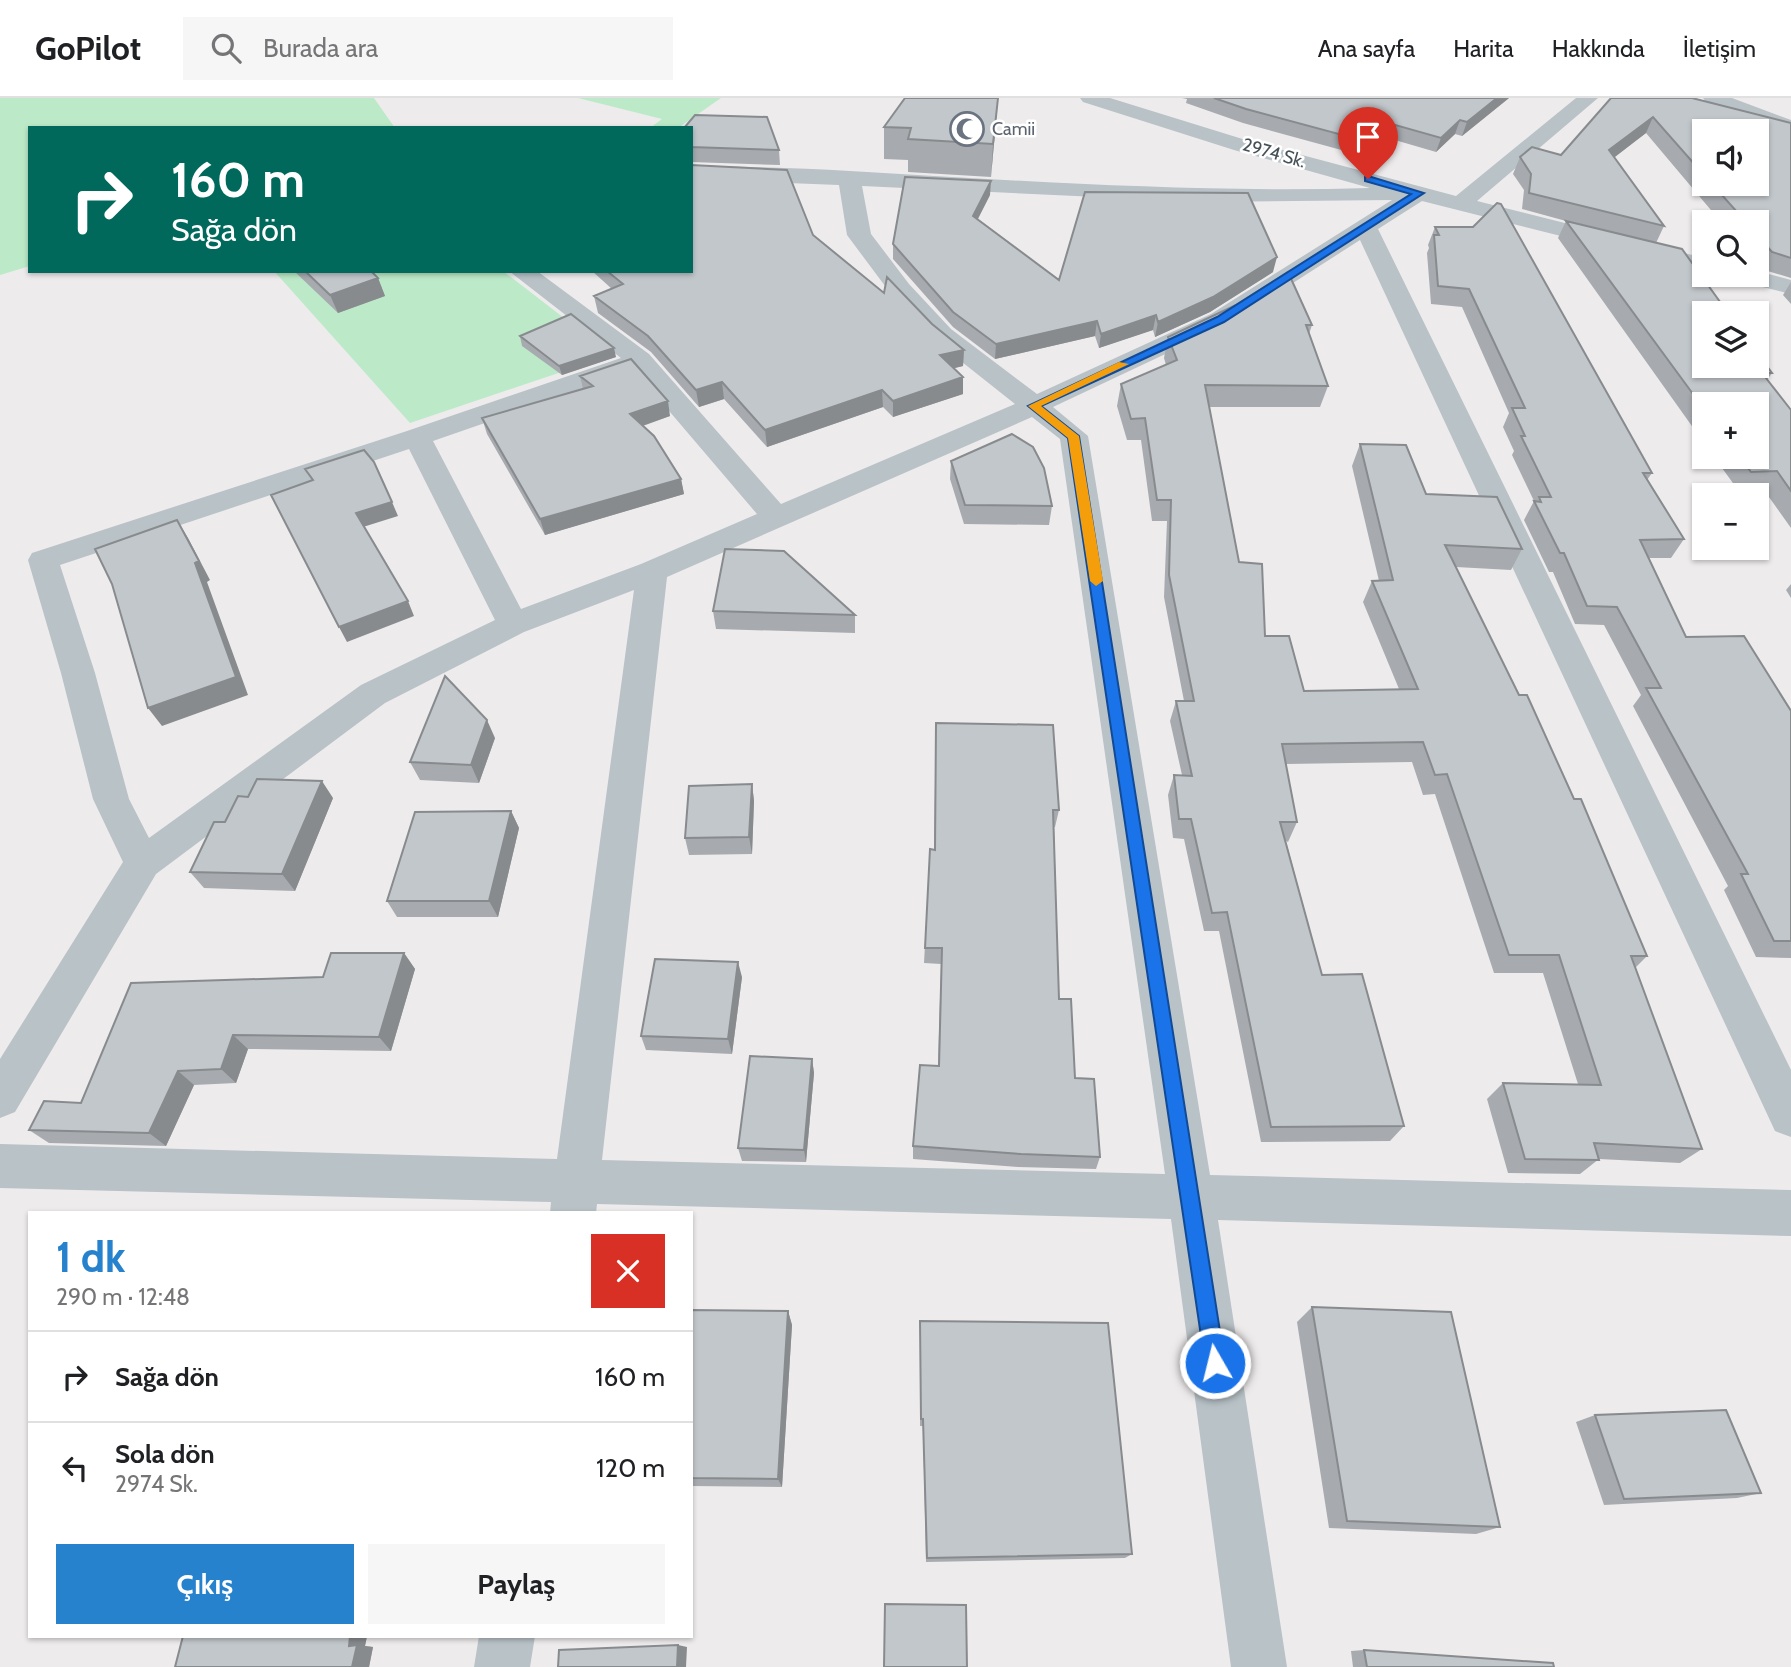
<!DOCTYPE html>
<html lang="tr">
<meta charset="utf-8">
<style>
:root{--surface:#fff;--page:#f6f6f6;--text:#202124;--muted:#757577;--line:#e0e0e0;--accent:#2782cd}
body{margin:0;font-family:Cabin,sans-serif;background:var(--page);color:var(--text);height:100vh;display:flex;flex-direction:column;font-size:26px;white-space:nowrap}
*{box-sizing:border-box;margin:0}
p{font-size:23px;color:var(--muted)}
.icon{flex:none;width:38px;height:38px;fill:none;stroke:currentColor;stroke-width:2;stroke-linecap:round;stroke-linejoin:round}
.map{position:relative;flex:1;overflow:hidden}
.side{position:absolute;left:28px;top:1113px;width:665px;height:427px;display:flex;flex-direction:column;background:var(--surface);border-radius:0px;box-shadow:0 2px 5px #0004}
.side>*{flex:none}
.top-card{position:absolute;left:28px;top:28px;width:665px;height:147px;border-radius:0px;box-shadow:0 2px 5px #0004;background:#00695c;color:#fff;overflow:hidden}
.fabs{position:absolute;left:1692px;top:21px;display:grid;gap:14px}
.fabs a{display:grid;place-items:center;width:77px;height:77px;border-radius:0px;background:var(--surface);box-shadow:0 2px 5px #0004;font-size:35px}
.pin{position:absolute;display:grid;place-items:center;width:60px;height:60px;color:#fff;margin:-72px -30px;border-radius:50% 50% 50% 0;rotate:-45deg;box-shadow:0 0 7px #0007}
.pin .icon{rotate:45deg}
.me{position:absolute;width:77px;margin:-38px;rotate:352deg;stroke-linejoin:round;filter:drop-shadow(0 0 5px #0008)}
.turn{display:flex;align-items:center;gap:24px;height:147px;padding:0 28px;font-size:32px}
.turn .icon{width:91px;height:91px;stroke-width:2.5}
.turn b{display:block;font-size:49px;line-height:60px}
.round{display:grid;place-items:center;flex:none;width:74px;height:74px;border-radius:0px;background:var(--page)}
.head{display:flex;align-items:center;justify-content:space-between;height:119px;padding:0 28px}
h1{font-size:42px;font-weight:700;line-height:52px;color:var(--accent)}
.primary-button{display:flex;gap:14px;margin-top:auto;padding:14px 28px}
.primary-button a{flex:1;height:80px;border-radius:0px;background:var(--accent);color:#fff;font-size:28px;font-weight:700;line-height:80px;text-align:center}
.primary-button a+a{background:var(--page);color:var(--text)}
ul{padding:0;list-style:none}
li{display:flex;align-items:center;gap:21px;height:91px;padding:0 28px;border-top:2px solid var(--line)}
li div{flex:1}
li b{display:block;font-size:26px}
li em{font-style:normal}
header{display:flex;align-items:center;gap:42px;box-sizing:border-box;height:98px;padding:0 35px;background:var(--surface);border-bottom:2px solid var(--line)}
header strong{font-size:33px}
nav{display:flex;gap:38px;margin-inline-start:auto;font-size:24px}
.search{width:490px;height:63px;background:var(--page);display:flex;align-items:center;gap:18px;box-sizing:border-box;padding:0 24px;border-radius:0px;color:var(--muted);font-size:26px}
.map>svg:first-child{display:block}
.green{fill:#bceac8}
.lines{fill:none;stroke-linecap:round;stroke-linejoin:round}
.street{fill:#b8c2c7;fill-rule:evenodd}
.wall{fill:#a7abaf;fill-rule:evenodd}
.shaded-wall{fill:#888b8e}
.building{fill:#c2c7cb;stroke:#888b8e;stroke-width:2}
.route{fill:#1a73e8;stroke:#114b97;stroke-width:2}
.slow{fill:#f59e0b}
.labels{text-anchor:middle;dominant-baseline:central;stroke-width:5;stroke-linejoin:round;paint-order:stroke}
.far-worship-label{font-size:18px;fill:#5b616d;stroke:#fff;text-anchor:start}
.far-street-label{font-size:18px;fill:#455157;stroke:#fff}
</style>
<header>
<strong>GoPilot</strong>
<div class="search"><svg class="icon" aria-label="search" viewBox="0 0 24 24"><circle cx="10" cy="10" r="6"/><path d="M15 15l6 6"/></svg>Burada ara</div>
<nav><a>Ana sayfa</a><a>Harita</a><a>Hakkında</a><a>İletişim</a></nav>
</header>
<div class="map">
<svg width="1791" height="1569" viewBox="0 0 1791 1569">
<rect width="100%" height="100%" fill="#eeebec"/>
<path class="green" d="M 0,0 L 374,0 L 395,30 L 30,30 L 30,168 L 0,177 Z
M 578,0 L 721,0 L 678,30 L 650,30 L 662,21 Z
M 274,173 L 503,173 L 612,257 L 410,325 Z"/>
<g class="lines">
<path class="street" d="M 1080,0 L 1110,0 L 1249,43 L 1456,98 L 1576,0 L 1598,0 L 1477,103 L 1704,160 L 1704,174 L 1422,103 L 1378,131 L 1791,972 L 1791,1039 L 1775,1033 L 1360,142 L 1229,226 L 1053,309 L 1088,338 L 1210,1077 L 1791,1092 L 1791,1138 L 1218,1122 L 1287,1569 L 1231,1569 L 1171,1121 L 597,1106 L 596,1115 L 550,1115 L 551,1104 L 0,1090 L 0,1046 L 557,1061 L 634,492 L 524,534 L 385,605 L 156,776 L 15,1014 L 0,1020 L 0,961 L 123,764 L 93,701 L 61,575 L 28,462 L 32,455 L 407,333 L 621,260 L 509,173 L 537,173 L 649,256 L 781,406 L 1015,306 L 933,241 L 891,196 L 847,137 L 839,87 L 691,81 L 691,67 C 744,69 798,70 850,73 C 1023,83 1196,95 1370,90 L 1234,52 L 1083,4 ZM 862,88 L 1206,104 L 1392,102 L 1211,216 L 1037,296 L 951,231 L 909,186 L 871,136 ZM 635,273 L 757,416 L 641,466 L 521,511 L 433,343 ZM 1032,319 L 1060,341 L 1165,1076 L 602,1062 L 667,479 ZM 409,351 L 495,522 L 361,587 L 149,740 L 129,701 L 95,575 L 60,467 Z
M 1703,0 L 1732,0 L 1791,22 L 1791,35 L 1706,4 Z
M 1757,173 L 1791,182 L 1791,196 L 1734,182 L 1731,177 L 1757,177 Z
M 479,1538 L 535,1538 L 530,1569 L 474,1569 Z"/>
</g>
<path class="wall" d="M 998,0 L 991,79 L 908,74 L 908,62 L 884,61 L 884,29 Z
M 1182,0 L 1509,0 L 1462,38 L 1455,36 L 1436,54 L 1388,40 L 1367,59 L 1243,25 L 1186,5 L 1187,1 Z
M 1611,0 L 1791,25 L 1791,180 L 1761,171 L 1757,166 L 1757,124 L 1721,124 L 1646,35 L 1614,59 L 1664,128 L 1656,145 L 1772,275 L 1767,282 L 1791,312 L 1791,430 L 1764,392 L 1738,392 L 1714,359 L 1757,359 L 1704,306 L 1704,345 L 1558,140 L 1566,123 L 1522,111 L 1524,92 L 1513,76 L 1520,59 L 1561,57 ZM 1704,33 L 1757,86 L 1704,86 Z
M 691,30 L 779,52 L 780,67 L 691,64 Z
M 990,97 L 978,121 L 1059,182 L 1273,174 L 1210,214 L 1155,239 L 1153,232 L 1099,250 L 1095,238 L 995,261 L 953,229 L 893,161 L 893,146 Z
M 1435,129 L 1652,375 L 1647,382 L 1684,441 L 1671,460 L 1649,460 L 1686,539 L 1791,613 L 1791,860 L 1756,859 L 1724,792 L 1728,788 L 1633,608 L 1641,597 L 1604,527 L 1575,526 L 1553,474 L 1549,474 L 1524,422 L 1534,403 L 1512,357 L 1514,353 L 1503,329 L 1509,315 L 1462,209 L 1431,206 L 1427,155 L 1429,150 L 1428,147 Z
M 813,137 L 884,195 L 932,226 L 964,252 L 963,268 L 954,270 L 963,279 L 963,296 L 893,319 L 883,309 L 767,349 L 724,301 L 699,309 L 651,254 L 598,215 L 594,198 L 612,191 L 592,173 L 691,173 Z
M 294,173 L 371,173 L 378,180 L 385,198 L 338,215 Z
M 1791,184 L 1791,206 L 1783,197 Z
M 1312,227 L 1309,236 L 1328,288 L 1320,309 L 1209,309 L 1239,464 L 1265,538 L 1304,593 L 1399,591 L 1363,504 L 1372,483 L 1379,483 L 1352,368 L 1360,346 L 1426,396 L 1522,451 L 1511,472 L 1456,469 L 1519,597 L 1574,701 L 1647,858 L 1635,870 L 1702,1051 L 1680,1065 L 1599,1061 L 1580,1076 L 1508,1075 L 1487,1001 L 1503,985 L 1578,986 L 1543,875 L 1494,875 L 1435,696 L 1423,697 L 1412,664 L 1286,666 L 1297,724 L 1288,744 L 1286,743 L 1322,877 L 1404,1028 L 1390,1043 L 1261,1044 L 1219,833 L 1204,833 L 1184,741 L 1173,740 L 1168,697 L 1174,677 L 1182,677 L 1170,623 L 1176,603 L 1184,603 L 1164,499 L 1167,423 L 1152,423 L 1141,342 L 1127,342 L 1117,308 L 1121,286 L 1166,267 L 1164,260 L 1168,239 Z
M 520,238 L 616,259 L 562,277 L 522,248 Z
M 580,278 L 670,318 L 643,328 L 681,381 L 684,396 L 545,437 L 487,336 L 482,320 L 583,291 Z
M 951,363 L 1052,408 L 1049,427 L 964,426 L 950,381 Z
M 1791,486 L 1791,500 L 1786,492 Z
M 713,513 L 855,517 L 855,535 L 716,531 Z
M 936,625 L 1059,712 L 1055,729 L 1054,729 L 1059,901 L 1075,980 L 1100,1059 L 1096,1071 L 1018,1069 L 913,1061 L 913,1048 L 938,968 L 941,866 L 924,865 L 930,751 L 934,752 Z
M 495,640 L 479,685 L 420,682 L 410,664 Z
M 752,686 L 754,703 L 752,756 L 689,757 L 685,740 Z
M 248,699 L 333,700 L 295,793 L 204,790 L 190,774 L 225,724 Z
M 511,713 L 519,730 L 498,819 L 397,819 L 387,803 Z
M 404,855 L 415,871 L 391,953 L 248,951 L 236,985 L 194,987 L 166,1048 L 49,1045 L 29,1032 L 81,1005 L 323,879 Z
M 742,879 L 732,956 L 646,952 L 641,938 Z
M 812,961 L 814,975 L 806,1064 L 742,1063 L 738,1050 Z
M 1312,1209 L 1500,1429 L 1476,1436 L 1329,1430 L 1297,1224 Z
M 691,1212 L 788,1213 L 792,1227 L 782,1389 L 691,1388 Z
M 920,1223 L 1132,1456 L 1125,1460 L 926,1464 L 923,1328 L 920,1328 Z
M 1595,1317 L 1761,1395 L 1737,1400 L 1604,1407 L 1576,1324 Z
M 156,1538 L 367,1538 L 365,1548 L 373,1549 L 369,1569 L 175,1569 L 183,1540 L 156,1539 Z
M 1364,1552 L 1554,1569 L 1353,1569 L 1351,1553 Z"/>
<path class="shaded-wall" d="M 998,0 L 991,79 L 993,46 Z
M 1497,0 L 1509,0 L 1462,38 L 1467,24 Z
M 1653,19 L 1646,35 L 1602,69 L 1609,52 Z
M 1460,22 L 1455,36 L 1436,54 L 1441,40 Z
M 1392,26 L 1388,40 L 1367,59 L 1372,45 Z
M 991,83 L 990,97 L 972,132 L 973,118 Z
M 1277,159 L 1273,174 L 1210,214 L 1155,239 L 1158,224 Z
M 378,180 L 385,198 L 338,215 L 330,197 Z
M 1156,217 L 1153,232 L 1099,250 L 1101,236 Z
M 1097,223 L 1095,238 L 995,261 L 996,246 Z
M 614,250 L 616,259 L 562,277 L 559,268 Z
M 964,252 L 963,268 L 939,274 L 940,257 Z
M 963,279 L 963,296 L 893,319 L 893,303 Z
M 722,284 L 724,301 L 699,309 L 696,292 Z
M 882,292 L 883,309 L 767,349 L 765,332 Z
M 668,303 L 670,318 L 633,331 L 630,316 Z
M 681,381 L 684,396 L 545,437 L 540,421 Z
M 392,404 L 398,418 L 363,429 L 356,415 Z
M 177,422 L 188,440 L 210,482 L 207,484 L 248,597 L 162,628 L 148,610 Z
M 408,503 L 414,518 L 347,544 L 339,529 Z
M 487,622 L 495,640 L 479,685 L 471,667 Z
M 322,683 L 333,700 L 295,793 L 282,776 Z
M 752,686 L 754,703 L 752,756 L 749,739 Z
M 511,713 L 519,730 L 498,819 L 489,803 Z
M 404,855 L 415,871 L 391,953 L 379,939 Z
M 738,864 L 742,879 L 732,956 L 728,941 Z
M 233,937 L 248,951 L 236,985 L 221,971 Z
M 812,961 L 814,975 L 806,1064 L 804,1052 Z
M 178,973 L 194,987 L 166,1048 L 149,1035 Z
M 788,1213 L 792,1227 L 782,1389 L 778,1381 Z
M 350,1538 L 367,1538 L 365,1548 L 373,1549 L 369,1569 L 352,1569 L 349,1548 Z
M 678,1547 L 687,1549 L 686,1569 L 677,1569 Z"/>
<path class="building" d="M 905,0 L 998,0 L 993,46 L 908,41 L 911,30 L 884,29 Z
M 1214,0 L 1497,0 L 1467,24 L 1460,22 L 1441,40 L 1392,26 L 1372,45 L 1246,11 Z
M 1611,0 L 1692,0 L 1791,25 L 1791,160 L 1772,154 L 1757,137 L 1757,124 L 1746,124 L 1712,86 L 1757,86 L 1757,33 L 1704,33 L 1704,77 L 1653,19 L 1609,52 L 1664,128 L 1529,95 L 1531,76 L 1520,59 L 1532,49 L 1561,57 Z
M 695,17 L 767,19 L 779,52 L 691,49 L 691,30 L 684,30 Z
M 691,67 L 787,72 L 813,137 L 884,195 L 887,179 L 932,226 L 964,252 L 940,257 L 963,279 L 893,303 L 882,292 L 765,332 L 722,284 L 696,292 L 648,238 L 594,198 L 623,186 L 607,173 L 691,173 Z
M 905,79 L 991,83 L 973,118 L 1059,182 L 1085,94 L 1248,95 L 1277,159 L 1213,199 L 1158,224 L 1156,217 L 1101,236 L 1097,223 L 996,246 L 953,214 L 893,146 Z
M 1497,105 L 1501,106 L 1652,375 L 1643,375 L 1684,441 L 1640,442 L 1686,539 L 1744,538 L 1791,613 L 1791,843 L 1774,843 L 1741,776 L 1748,776 L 1646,590 L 1661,590 L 1617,509 L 1587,508 L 1564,455 L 1560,455 L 1534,403 L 1541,404 L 1539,399 L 1551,399 L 1521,338 L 1525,338 L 1512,310 L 1525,310 L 1469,191 L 1438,188 L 1434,137 L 1439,137 L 1435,129 L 1473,129 Z
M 1566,123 L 1682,151 L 1728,215 L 1704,215 L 1704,268 L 1757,268 L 1757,255 L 1772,275 L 1762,275 L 1791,312 L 1791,393 L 1777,373 L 1751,374 L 1740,359 L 1757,359 L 1757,306 L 1704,306 L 1704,311 Z
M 305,173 L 371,173 L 378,180 L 330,197 Z
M 1288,174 L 1312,227 L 1306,227 L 1328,288 L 1205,287 L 1239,464 L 1262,466 L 1265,538 L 1289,538 L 1304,593 L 1418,591 L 1372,483 L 1393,482 L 1360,346 L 1406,347 L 1426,396 L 1497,399 L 1522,451 L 1445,447 L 1519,597 L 1527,597 L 1574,701 L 1581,701 L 1647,858 L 1631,858 L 1702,1051 L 1594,1045 L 1599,1062 L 1525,1061 L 1503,985 L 1601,987 L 1559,857 L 1509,857 L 1447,676 L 1435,677 L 1423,644 L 1282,646 L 1297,724 L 1280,724 L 1322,877 L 1362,876 L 1404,1028 L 1271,1029 L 1227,814 L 1212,815 L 1191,721 L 1179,721 L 1174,677 L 1192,678 L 1176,603 L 1194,603 L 1169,477 L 1171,402 L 1157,402 L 1145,320 L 1131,321 L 1121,286 L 1177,262 L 1168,239 L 1236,207 Z
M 571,216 L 614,250 L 559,268 L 520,238 Z
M 631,261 L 668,303 L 630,316 L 654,338 L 681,381 L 540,421 L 482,320 L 593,288 L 580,278 Z
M 1012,336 L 1033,349 L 1044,370 L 1052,408 L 965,407 L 951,363 Z
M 364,352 L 374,364 L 392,404 L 356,415 L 408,503 L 339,529 L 271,397 L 313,382 L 305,371 Z
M 177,422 L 199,463 L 195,465 L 236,579 L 148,610 L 112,486 L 95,451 Z
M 725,451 L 784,453 L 855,517 L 713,513 Z
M 445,578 L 487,622 L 471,667 L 410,664 Z
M 936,625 L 1053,627 L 1059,712 L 1053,712 L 1059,901 L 1071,901 L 1075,980 L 1094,981 L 1100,1059 L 1021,1056 L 913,1048 L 920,967 L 939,968 L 942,850 L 925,850 L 930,751 L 935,752 Z
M 257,681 L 322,683 L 282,776 L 190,774 L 214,724 L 225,724 L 238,698 L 248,699 Z
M 752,686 L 749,739 L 685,740 L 689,688 Z
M 511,713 L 489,803 L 387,803 L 415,714 Z
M 331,855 L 404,855 L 379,939 L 233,937 L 221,971 L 178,973 L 149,1035 L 29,1032 L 44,1003 L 81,1005 L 131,885 L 323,879 Z
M 655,861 L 738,864 L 728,941 L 641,938 Z
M 750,958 L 812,961 L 804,1052 L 738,1050 Z
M 1312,1209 L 1451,1214 L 1500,1429 L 1347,1423 Z
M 691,1212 L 788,1213 L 778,1381 L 691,1380 Z
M 920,1223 L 1108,1225 L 1132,1456 L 927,1460 L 923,1321 L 921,1321 Z
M 1726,1312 L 1761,1395 L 1624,1401 L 1595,1317 Z
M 885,1506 L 966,1507 L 967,1569 L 884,1569 Z
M 183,1538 L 350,1538 L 349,1548 L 357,1547 L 352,1569 L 175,1569 Z
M 678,1547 L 677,1569 L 558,1569 L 559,1552 Z
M 1364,1552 L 1553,1565 L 1554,1569 L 1367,1569 Z"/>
<path class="route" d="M 1368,78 L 1424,95 L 1224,224 L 1041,308 L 1079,338 L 1225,1265 L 1222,1272 L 1215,1275 L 1208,1272 L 1205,1265 L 1068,340 L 1028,308 L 1217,219 L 1411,96 L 1365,83 L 1365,79 Z"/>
<path class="slow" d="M 1119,264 L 1129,266 L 1041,308 L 1079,338 L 1103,483 L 1096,488 L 1090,483 L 1068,340 L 1028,308 Z"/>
<defs>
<g id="mosque-ring" transform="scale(1.75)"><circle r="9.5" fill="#fff" stroke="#6b7280" stroke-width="1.5"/><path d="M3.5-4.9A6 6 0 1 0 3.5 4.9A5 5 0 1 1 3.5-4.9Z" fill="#6b7280"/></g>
</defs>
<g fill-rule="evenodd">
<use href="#mosque-ring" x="967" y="31"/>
</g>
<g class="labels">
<g class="far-worship-label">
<text x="992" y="31">Camii</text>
</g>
<g class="far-street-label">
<text transform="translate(1274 55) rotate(16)">2974 Sk.</text>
</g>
</g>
</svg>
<div class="fabs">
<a><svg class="icon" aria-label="sound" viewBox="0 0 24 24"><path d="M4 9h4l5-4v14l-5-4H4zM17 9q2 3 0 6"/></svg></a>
<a><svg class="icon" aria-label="search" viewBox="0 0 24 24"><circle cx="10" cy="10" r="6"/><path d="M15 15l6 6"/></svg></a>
<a><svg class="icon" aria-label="layers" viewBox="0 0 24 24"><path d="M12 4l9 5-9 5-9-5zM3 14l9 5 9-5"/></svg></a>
<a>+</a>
<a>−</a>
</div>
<div class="pin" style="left:1368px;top:81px;background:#d93025"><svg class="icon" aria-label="arrive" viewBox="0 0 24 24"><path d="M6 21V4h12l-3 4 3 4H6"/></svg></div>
<svg class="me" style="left:1215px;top:1265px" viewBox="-20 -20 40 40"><circle r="17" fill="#1a73e8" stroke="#fff" stroke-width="3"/><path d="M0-11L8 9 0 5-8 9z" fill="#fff"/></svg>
<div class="top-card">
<div class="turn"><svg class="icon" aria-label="right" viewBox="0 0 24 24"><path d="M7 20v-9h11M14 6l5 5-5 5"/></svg><div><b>160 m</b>Sağa dön</div></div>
</div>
<section class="side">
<div class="head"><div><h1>1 dk</h1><p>290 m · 12:48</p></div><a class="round" style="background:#d93025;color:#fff"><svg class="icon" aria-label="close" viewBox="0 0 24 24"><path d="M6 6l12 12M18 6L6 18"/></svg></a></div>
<ul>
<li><svg class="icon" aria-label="right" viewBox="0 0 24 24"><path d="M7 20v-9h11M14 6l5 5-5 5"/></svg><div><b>Sağa dön</b></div><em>160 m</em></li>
<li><svg class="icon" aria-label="left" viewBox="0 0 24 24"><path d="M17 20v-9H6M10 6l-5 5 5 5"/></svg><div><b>Sola dön</b><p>2974 Sk.</p></div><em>120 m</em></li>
</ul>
<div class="primary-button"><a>Çıkış</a><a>Paylaş</a></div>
</section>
</div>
